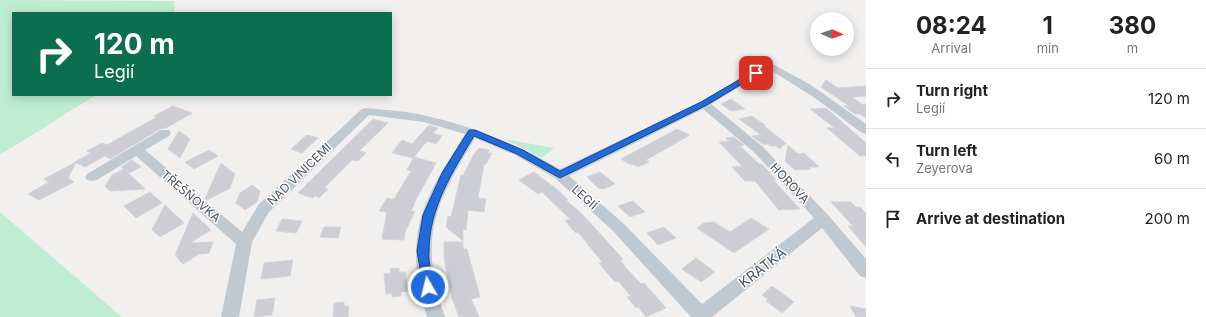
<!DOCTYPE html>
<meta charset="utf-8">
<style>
:root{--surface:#fff;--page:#f6f6f6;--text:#222;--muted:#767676;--line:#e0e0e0}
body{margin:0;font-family:Inter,sans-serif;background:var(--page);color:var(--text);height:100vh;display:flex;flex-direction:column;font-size:15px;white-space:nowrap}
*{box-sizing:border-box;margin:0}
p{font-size:13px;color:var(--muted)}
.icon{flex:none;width:22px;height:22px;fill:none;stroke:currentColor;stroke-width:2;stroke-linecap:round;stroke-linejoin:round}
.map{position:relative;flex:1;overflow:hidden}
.panel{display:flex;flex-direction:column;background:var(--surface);width:340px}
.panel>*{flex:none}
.guide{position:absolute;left:12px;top:12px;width:380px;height:84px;border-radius:0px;box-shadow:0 2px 10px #0003;background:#0b6e4f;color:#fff;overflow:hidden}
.needle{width:26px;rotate:92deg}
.buttons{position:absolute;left:810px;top:12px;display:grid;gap:8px}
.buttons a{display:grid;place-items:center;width:44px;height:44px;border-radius:50%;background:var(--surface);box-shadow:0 2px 10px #0003;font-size:20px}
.pin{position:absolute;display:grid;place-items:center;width:34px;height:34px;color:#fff;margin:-17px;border-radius:8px;box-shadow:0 2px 6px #0006}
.me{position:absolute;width:44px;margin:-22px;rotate:352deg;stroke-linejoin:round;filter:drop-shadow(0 0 3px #0008)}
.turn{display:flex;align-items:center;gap:14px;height:84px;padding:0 16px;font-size:18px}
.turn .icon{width:52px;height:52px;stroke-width:2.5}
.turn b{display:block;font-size:28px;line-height:34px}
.eta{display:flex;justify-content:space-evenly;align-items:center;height:68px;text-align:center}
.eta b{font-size:24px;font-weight:700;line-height:28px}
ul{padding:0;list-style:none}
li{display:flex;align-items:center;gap:12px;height:60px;padding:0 16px;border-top:1px solid var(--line)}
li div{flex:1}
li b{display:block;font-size:15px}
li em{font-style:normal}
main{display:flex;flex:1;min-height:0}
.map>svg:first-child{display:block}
.green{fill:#bfedd3}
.building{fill:#ccced3;stroke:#d3d5da}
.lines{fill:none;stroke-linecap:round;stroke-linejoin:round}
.street{fill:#c0c9d0;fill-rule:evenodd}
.route{fill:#216ada;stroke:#15458e}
.labels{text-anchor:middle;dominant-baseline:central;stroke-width:3;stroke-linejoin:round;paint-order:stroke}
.street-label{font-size:12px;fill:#48525c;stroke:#fff}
.near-street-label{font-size:14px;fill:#48525c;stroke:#fff}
</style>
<main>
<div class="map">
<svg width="866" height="317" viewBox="0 0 866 317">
<rect width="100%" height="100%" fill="#f2efef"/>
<path class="green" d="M 0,0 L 174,1 L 175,13 L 13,13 L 13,95 L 96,95 L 0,155 Z
M 504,139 L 554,148 L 542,158 Z
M 0,212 L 122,317 L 0,317 Z"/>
<path class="building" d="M 826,80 L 838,88 L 866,86 L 866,96 L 852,97 L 863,105 L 866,104 L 866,118 L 860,114 L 855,114 L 844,106 L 849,106 L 821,87 Z
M 731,99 L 745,109 L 731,111 L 721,104 Z
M 173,106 L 192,113 L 166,128 L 160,129 L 110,159 L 105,156 L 85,167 L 75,162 L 91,153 L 87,151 L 102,143 L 107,145 L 157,117 L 154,116 Z
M 826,108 L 866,143 L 866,156 L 860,156 L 827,128 L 835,128 L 810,109 Z
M 752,116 L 765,125 L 764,126 L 787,144 L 783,145 L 780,149 L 776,146 L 770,146 L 767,144 L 762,144 L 752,136 L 761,135 L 739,119 Z
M 373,119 L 388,123 L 359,151 L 366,153 L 358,161 L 352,160 L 324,188 L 328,189 L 319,198 L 315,196 L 313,198 L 298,193 Z
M 429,125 L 438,128 L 433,133 L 442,136 L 436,144 L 427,141 L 413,158 L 392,153 L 402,140 L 412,144 Z
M 677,129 L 690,135 L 646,160 L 649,162 L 638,167 L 633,164 L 631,165 L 621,159 Z
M 179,131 L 190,139 L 180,158 L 168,149 Z
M 307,135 L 318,138 L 302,153 L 291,149 Z
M 734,137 L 744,145 L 740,146 L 759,164 L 762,164 L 776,180 L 773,180 L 800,209 L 779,210 L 755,181 L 745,181 L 732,167 L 742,166 L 719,142 L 730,141 L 726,138 Z
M 788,145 L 798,154 L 804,153 L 819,167 L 809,167 L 811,169 L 795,170 L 785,161 Z
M 479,148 L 489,150 L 488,153 L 492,153 L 486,164 L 484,164 L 478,198 L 486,199 L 484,212 L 468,210 L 466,230 L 463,229 L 463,241 L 446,227 L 448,216 L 451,217 L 461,175 L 463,176 L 473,156 Z
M 209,150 L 218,156 L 194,169 L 185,162 Z
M 414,157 L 436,163 L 414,203 L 415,203 L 411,211 L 415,211 L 405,232 L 404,240 L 382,239 L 387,212 L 379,211 L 387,198 L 394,199 L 411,171 L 407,170 Z
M 132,160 L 141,167 L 129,173 L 121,167 Z
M 76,162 L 68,178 L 74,182 L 39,200 L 28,194 L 49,182 L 44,179 Z
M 221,163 L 235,174 L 230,188 L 207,200 L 205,199 Z
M 124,169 L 145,189 L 110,191 L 105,186 L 112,175 Z
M 534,172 L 559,191 L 568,200 L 566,200 L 583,215 L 623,259 L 620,260 L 626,268 L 641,284 L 644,283 L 666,308 L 646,317 L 638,307 L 636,308 L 627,297 L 631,296 L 618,281 L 615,282 L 609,275 L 599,263 L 602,262 L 578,232 L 576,233 L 565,221 L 570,219 L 542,192 L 538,194 L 519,180 Z
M 600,172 L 615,184 L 603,189 L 598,188 L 587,177 Z
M 252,185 L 260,191 L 257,202 L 245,210 L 236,203 L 240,193 Z
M 150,192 L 162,203 L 136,218 L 124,206 Z
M 633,201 L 645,212 L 630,217 L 618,206 Z
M 831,202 L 851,202 L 856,207 L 860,207 L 866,213 L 866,247 L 848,226 L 853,226 Z
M 165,205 L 184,223 L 160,237 L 152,230 Z
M 193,213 L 211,230 L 190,243 L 213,242 L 209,253 L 199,254 L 183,264 L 175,255 Z
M 751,218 L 769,229 L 734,253 L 697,228 L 704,223 L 714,222 L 730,232 Z
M 282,219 L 302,221 L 296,233 L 276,231 Z
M 324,227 L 341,227 L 338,238 L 320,237 Z
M 664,227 L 676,238 L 658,245 L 647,233 Z
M 444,242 L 463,242 L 463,249 L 467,249 L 480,297 L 471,299 L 479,317 L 459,317 L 452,298 L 444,258 Z
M 696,258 L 715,272 L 701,282 L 682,269 Z
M 293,260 L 290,276 L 261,279 L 264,263 Z
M 399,268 L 399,272 L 405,272 L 408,291 L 401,292 L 401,296 L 392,297 L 392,293 L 386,294 L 384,274 L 391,273 L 390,269 Z
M 772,286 L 794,302 L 782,313 L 766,301 L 768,299 L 762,295 Z
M 275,298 L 272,315 L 254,317 L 257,300 Z
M 344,302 L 344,306 L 349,306 L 348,317 L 333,317 L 334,303 Z
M 850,306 L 866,309 L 866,317 L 856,317 Z"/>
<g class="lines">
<path class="street" d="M 769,62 L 811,85 L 866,124 L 866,134 L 862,133 L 815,98 L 769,69 L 711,104 L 763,147 L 828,215 L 866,259 L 866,278 L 860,276 L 822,228 L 712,317 L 691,317 L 613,231 L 555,178 L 515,155 L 475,138 C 434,206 418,238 445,317 L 427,317 C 402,234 422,202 465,134 L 424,122 L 369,115 L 269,212 L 252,242 L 239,317 L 221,317 L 236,244 L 136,156 L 97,180 L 92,181 L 87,180 L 85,177 L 87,174 L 161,130 L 169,130 L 171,133 L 169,136 L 145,150 L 242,232 L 259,204 L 362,109 L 366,108 C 386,110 407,111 427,116 C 476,127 517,145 560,169 L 700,102 ZM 703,109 L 755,153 L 814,218 L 702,304 L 623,223 L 569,176 Z"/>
</g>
<path class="route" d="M 754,71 L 756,71 L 760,73 L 707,105 L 560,178 L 517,154 L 474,136 C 453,171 429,208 429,251 C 428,263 432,276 434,287 L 432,291 L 428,292 L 424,291 L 417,251 L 423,215 L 442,173 L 469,130 L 475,130 L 523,150 L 560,171 L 701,102 Z"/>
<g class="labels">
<g class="street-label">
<text transform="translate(299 174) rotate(-44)">NAD VINICEMI</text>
<text transform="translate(790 183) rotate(47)">HOROVA</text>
<text transform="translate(191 196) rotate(40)">TŘEŠŇOVKA</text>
<text transform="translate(585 197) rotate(42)">LEGIÍ</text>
</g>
<g class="near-street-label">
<text transform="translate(762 267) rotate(-38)">KRÁTKÁ</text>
</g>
</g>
</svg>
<div class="buttons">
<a><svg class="needle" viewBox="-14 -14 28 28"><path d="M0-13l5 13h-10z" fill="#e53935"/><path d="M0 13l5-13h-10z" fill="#767676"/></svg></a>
</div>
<div class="pin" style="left:756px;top:73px;background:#d93025"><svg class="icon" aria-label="arrive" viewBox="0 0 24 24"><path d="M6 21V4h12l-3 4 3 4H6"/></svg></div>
<svg class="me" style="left:428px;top:287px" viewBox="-20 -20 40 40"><circle r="17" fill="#216ada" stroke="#fff" stroke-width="3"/><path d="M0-11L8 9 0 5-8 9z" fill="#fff"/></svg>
<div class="guide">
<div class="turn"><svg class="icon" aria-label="right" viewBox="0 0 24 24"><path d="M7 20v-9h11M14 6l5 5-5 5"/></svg><div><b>120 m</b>Legií</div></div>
</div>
</div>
<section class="panel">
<div class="eta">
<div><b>08:24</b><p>Arrival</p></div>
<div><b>1</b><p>min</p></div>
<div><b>380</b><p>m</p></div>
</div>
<ul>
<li><svg class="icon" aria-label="right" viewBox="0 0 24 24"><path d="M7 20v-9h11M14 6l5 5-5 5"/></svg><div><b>Turn right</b><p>Legií</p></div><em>120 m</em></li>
<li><svg class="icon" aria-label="left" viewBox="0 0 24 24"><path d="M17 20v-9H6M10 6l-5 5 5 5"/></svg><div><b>Turn left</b><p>Zeyerova</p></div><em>60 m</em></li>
<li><svg class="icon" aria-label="arrive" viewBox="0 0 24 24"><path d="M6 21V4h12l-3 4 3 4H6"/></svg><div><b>Arrive at destination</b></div><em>200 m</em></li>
</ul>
</section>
</main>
